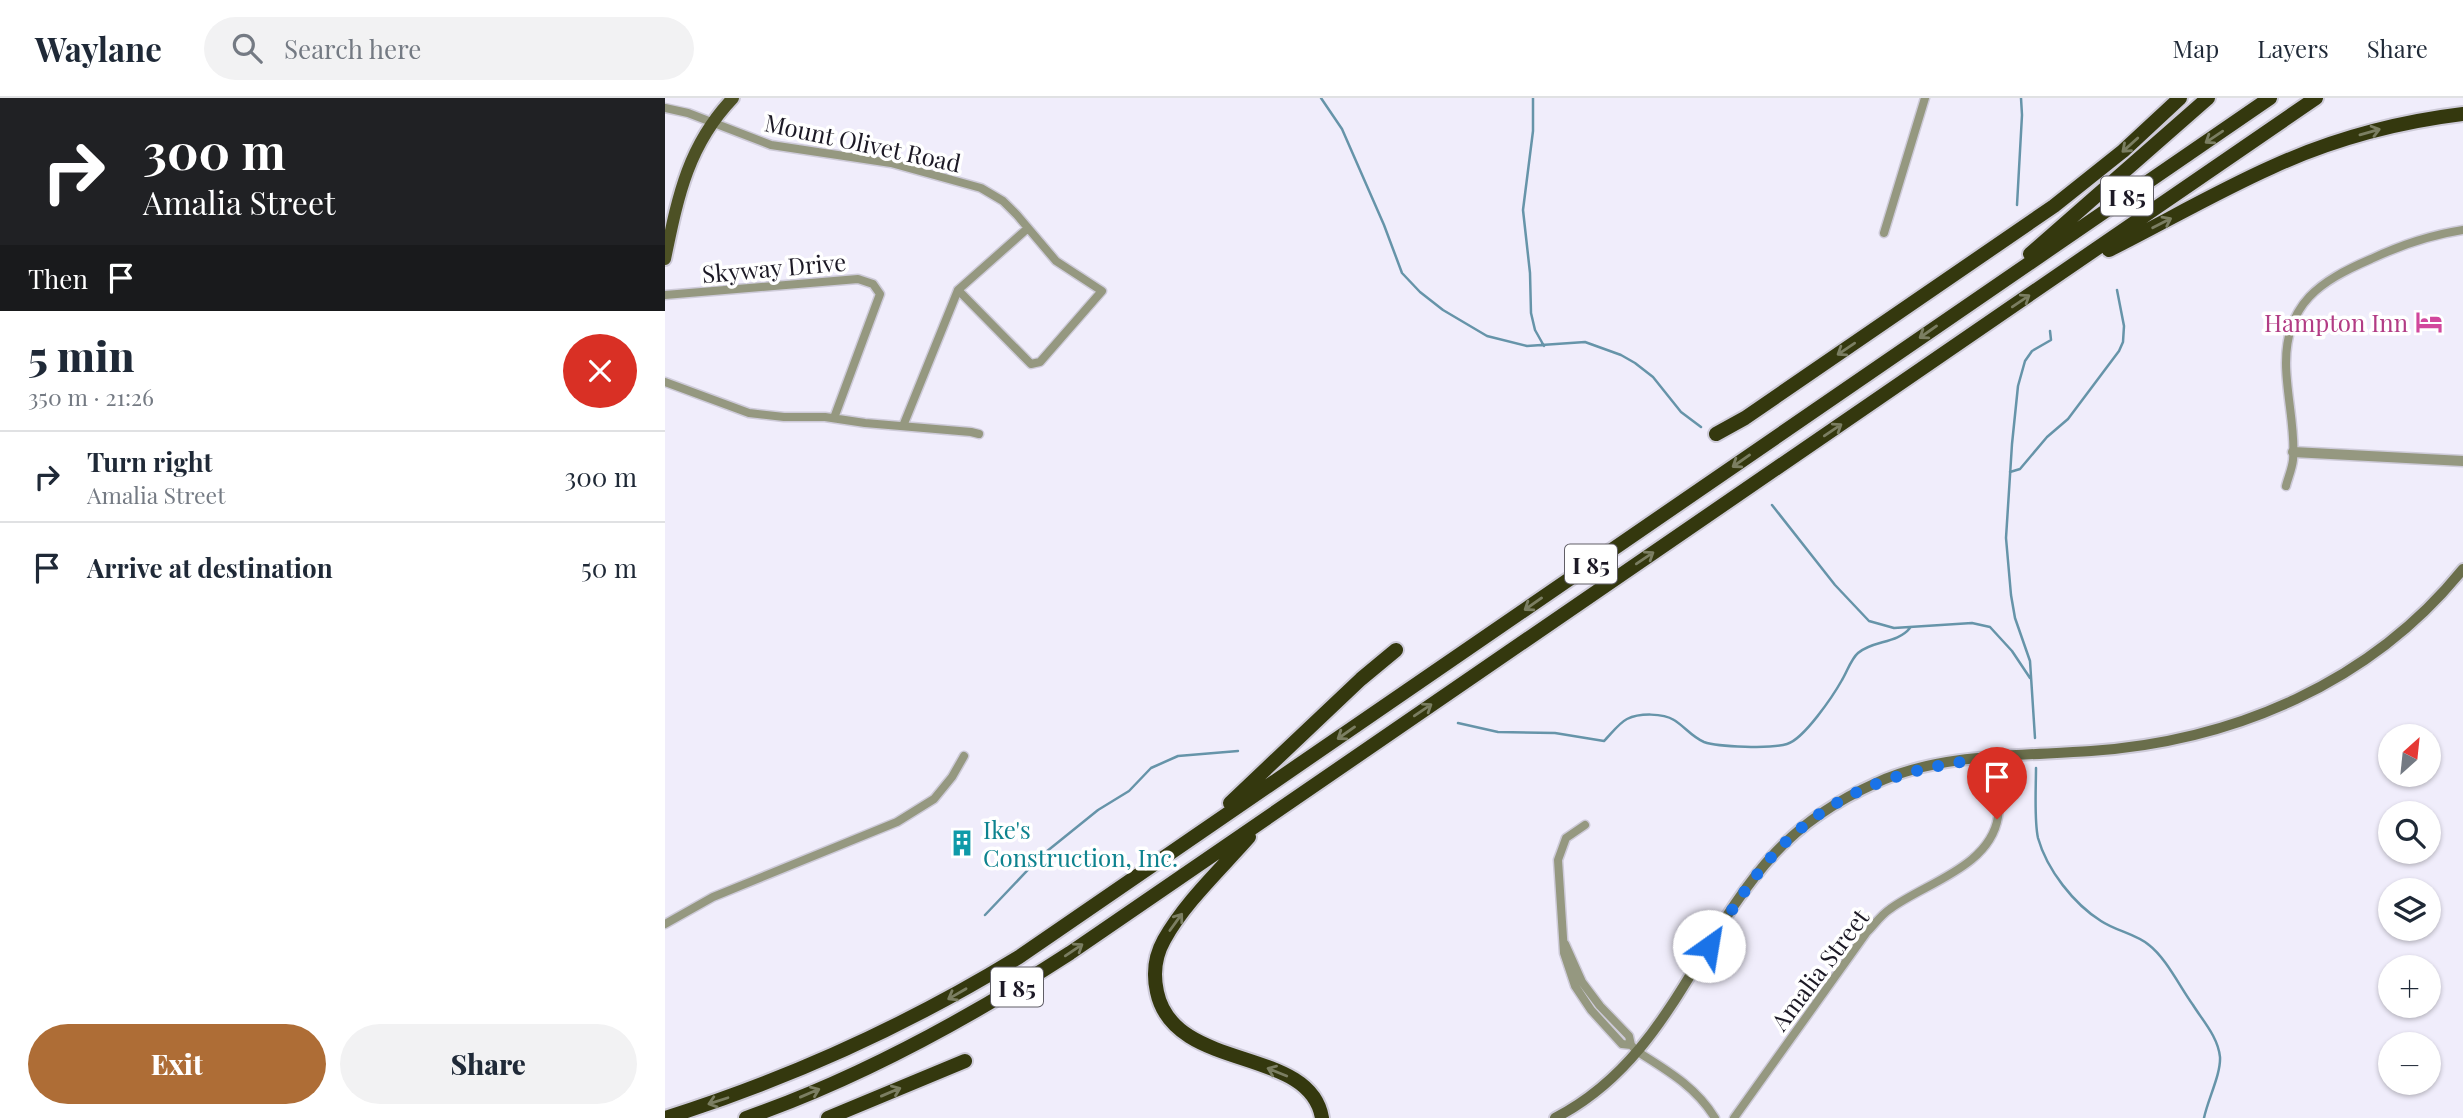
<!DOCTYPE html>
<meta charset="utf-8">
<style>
:root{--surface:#fff;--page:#f2f2f3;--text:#1f2937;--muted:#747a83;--line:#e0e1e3;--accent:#ae6d36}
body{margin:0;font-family:"Playfair Display",serif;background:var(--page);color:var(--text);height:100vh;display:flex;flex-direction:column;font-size:26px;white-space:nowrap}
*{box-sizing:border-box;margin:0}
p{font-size:23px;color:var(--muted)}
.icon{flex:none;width:38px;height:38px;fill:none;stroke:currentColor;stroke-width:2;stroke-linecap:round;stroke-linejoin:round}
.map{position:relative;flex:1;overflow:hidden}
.panel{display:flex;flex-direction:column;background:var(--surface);width:665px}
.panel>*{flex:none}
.hud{background:#202124;color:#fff;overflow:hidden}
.needle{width:46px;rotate:27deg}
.fabs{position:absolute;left:1713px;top:626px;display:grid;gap:14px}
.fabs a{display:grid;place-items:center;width:63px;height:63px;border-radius:50%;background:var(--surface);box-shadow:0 2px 5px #0004;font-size:35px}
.pin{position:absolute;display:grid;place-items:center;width:60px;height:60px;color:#fff;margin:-72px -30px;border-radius:50% 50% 50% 0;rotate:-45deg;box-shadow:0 0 7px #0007}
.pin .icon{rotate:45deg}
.me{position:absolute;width:77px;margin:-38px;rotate:32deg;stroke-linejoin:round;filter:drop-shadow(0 0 5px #0008)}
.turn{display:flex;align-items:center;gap:24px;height:147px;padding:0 28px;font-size:32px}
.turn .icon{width:91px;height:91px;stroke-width:2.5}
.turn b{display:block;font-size:49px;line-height:60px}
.then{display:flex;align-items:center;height:66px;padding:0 28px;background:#0003;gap:14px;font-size:26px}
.round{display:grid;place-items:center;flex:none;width:74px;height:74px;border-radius:37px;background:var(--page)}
.summary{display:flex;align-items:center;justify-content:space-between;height:119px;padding:0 28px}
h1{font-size:42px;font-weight:800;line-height:52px}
.cta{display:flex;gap:14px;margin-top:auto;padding:14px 28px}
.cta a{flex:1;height:80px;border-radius:42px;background:var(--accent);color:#fff;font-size:28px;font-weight:800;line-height:80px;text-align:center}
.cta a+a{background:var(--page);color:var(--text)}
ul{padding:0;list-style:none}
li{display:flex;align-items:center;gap:21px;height:91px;padding:0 28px;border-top:2px solid var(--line)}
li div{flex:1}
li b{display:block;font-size:26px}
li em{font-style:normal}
header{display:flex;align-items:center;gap:42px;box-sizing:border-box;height:98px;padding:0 35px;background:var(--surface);border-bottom:2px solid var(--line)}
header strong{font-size:33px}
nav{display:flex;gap:38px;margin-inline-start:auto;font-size:24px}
.search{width:490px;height:63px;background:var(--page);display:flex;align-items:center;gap:18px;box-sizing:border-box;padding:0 24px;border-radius:38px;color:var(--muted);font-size:26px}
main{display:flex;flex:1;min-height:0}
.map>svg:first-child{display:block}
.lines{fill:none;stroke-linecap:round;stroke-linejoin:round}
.stream{stroke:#6694a9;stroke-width:2.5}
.minor-casing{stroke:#cecbd9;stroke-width:11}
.tertiary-casing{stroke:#cecbd9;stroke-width:13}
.secondary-casing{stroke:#cecbd9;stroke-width:14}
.primary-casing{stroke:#cecbd9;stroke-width:16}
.motorway-casing{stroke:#cecbd9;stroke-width:18}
.minor{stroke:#959880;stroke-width:8}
.tertiary{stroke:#959880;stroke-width:10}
.secondary{stroke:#6a6e4b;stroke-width:10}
.primary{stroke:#4d5125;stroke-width:12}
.motorway{stroke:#34380e;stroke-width:14}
.oneway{stroke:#7b7e62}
.route{stroke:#1a73e8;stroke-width:12;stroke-dasharray:0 21.6}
.labels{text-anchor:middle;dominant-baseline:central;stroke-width:7;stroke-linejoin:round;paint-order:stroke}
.shield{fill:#fff;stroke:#605e66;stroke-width:2}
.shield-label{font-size:23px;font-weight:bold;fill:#1c1925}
.street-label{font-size:24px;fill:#1c1925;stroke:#fff}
.hotel-label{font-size:24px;fill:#b23c85;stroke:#fff;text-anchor:end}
.culture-label{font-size:24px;fill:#0d838f;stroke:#fff;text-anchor:start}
</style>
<header>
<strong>Waylane</strong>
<div class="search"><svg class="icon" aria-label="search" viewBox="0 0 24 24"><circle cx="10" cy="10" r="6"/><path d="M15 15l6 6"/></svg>Search here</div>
<nav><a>Map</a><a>Layers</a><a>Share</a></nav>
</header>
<main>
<section class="panel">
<div class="hud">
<div class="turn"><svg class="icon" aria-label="right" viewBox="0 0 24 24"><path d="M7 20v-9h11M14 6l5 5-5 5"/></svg><div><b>300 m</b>Amalia Street</div></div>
<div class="then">Then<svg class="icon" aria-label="arrive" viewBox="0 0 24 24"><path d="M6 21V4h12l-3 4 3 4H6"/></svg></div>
</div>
<div class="summary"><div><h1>5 min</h1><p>350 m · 21:26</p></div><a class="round" style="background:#d93025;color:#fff"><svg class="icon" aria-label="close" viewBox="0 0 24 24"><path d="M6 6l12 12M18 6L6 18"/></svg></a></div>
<ul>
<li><svg class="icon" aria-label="right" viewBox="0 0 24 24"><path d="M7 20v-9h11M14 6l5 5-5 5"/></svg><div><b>Turn right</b><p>Amalia Street</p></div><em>300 m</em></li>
<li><svg class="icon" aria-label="arrive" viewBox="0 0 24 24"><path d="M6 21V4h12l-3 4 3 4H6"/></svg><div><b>Arrive at destination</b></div><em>50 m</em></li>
</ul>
<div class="cta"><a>Exit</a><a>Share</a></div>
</section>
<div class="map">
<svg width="1798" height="1020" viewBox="0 0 1798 1020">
<rect width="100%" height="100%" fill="#f0edfb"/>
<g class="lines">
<path class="stream" d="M 656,0 L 677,31 L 719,127 L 737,175 L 755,194 L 778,212 L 822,238 L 862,248 L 920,244 L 956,257 L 970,265 L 988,279 L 1016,314 L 1036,329
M 868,0 L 868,33 L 858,112 L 865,175 L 866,215 L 870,232 L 879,248
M 1352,107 L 1357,17 L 1356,0
M 1345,374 L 1355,371 L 1382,339 L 1403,321 L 1454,253 L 1458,244 L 1459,228 L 1452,192
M 1107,407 L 1170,487 L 1204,523 L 1229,530 L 1307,525 L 1325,529 L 1347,553 L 1365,580
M 793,625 L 833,634 L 890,635 L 939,643 C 946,636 954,625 962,621 C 974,615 998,615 1009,622 C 1019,628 1027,639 1039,644 C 1053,649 1107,651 1122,646 C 1139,641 1168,598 1177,582 C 1182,574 1186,561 1193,555 C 1208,542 1232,546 1245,530
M 1370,640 L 1365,563 L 1350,520 L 1346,497 L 1341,440 L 1347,346 L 1353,288 L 1360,263 L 1367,253 L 1386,242 L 1385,233
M 1371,670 C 1371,689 1369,722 1373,740 C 1382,772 1409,806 1436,823 C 1451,833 1471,836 1484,847 C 1501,860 1515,889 1528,907 C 1538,923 1553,939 1555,959 C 1556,976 1543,1001 1539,1020
M 320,817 L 376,758 L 433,712 L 464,693 L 486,670 L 513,658 L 573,653"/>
<g class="minor-casing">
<path id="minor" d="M 0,10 L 23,15 L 106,47 L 226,65 L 316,90 L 338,103 L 352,117 L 391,163 L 437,193 L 375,264 L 366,266 L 293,192 L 238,328
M 1219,135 L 1260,0
M 293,192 L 363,130
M 0,197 L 193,181 L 208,186 L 215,196 L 169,320
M 0,284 L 84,315 L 119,319 L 160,319 L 200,325 L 306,334 L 314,336
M 1621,388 C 1623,380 1627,371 1628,362 C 1631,333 1621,296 1621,265 C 1621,205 1655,183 1706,161 C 1736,147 1765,137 1798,132
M 920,727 L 901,740 L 893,762 L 899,855 L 910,888 L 926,912 L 957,946 L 966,947
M 0,826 L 48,799 L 232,724 L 269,701 L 287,679 L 299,658
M 900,846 L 917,884 L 935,908 L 964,938 L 966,947 L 973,954 C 1003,973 1031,989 1050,1020
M 1069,1020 L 1202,834 C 1209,827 1216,817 1225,811 C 1260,785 1325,769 1333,719 C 1336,700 1331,680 1329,660"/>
</g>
<g class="tertiary-casing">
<path id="tertiary" d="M 1628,354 L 1798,363"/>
</g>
<g class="secondary-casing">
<path id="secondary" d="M 890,1020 C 1003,962 1030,841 1110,755 C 1138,725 1173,702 1211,685 C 1274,655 1357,658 1426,653 C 1569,643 1706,585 1798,471"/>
</g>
<g class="primary-casing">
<path id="primary" d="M 0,161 C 13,98 23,47 68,0"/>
</g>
<g class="motorway-casing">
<path id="motorway" d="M 1444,152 C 1498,125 1551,94 1607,69 C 1668,41 1732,24 1798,16
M 1365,156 L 1543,0
M 1051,336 L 1080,320 L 1389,108 L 1458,53 L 1515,0
M 565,705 L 696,581 L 731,552
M 584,739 C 556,771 520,804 499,842 C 490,858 488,876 492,894 C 509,975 645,947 657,1020
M 0,1020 C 127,980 241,928 354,859 L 1605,0
M 81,1020 C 196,980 303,921 405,855 L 1651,0
M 163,1020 L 300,963"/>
</g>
<use href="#minor" class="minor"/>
<use href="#tertiary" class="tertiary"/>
<use href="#secondary" class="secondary"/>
<use href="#primary" class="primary"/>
<use href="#motorway" class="motorway"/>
</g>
<defs><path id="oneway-shaft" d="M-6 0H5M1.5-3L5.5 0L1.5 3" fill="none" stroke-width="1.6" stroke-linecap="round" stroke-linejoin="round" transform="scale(1.75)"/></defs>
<g class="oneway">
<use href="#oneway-shaft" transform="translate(1705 34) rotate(-16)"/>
<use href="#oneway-shaft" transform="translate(1549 39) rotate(146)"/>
<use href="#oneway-shaft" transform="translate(1465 47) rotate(138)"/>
<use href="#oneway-shaft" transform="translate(1497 125) rotate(-27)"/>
<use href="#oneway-shaft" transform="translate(1356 203) rotate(-34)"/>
<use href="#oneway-shaft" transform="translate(1263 234) rotate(145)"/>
<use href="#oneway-shaft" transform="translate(1181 251) rotate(146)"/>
<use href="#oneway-shaft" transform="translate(1168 332) rotate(-34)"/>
<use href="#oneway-shaft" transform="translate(1076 363) rotate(145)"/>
<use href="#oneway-shaft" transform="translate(980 460) rotate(-34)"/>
<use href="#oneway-shaft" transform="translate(868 506) rotate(145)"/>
<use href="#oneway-shaft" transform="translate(758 612) rotate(-34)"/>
<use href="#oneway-shaft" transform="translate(681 635) rotate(145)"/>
<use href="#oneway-shaft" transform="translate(511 824) rotate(-54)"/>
<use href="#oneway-shaft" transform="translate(409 852) rotate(-34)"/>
<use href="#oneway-shaft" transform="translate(292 896) rotate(150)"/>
<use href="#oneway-shaft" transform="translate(612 974) rotate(-158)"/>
<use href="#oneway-shaft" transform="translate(226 994) rotate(-23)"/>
<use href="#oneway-shaft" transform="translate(145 995) rotate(-23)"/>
<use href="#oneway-shaft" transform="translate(53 1003) rotate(162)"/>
</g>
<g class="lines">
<path class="route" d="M 1044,848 C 1064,816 1084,784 1109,756 C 1168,691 1244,668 1329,660 L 1334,701 L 1332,721"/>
</g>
<defs>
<g id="hotel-bare" transform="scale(2.1)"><path d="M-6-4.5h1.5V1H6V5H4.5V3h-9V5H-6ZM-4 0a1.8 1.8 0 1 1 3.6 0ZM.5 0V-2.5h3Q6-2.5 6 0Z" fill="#d1479c" stroke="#fff" stroke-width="2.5" paint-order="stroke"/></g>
<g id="building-bare" transform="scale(2.1)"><path d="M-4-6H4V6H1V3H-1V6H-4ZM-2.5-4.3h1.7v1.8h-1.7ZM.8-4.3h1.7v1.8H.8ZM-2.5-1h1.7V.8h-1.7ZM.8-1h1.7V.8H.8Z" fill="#0f9aa8" stroke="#fff" stroke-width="2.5" paint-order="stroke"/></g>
</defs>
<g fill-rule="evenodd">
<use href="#hotel-bare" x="1764" y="224"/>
<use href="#building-bare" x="297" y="745"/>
</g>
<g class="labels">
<g class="shield">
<rect x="1436" y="78.5" width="52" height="39" rx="5"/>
<rect x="900" y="446.5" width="52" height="39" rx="5"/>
<rect x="326" y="869.5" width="52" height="39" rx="5"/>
</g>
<g class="shield-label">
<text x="1462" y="98">I 85</text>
<text x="926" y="466">I 85</text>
<text x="352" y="889">I 85</text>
</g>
<g class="street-label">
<text transform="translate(198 44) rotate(12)">Mount Olivet Road</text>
<text transform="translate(109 169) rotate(-5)">Skyway Drive</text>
<text transform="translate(1154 871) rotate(-53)">Amalia Street</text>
</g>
<g class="hotel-label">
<text x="1743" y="224">Hampton Inn</text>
</g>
<g class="culture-label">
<text x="318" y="731">Ike's<tspan x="318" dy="28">Construction, Inc.</tspan></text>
</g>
</g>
</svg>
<div class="fabs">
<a><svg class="needle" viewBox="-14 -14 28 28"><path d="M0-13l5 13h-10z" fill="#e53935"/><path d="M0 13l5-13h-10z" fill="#747a83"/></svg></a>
<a><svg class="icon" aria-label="search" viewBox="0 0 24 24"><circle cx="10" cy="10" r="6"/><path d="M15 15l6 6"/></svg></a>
<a><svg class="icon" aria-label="layers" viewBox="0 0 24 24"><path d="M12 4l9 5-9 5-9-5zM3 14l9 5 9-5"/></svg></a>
<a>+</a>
<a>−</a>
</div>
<div class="pin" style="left:1332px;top:721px;background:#d93025"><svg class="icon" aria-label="arrive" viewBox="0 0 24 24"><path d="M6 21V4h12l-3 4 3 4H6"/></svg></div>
<svg class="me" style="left:1044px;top:848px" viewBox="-20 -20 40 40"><circle r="19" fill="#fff"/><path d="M0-13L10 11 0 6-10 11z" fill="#1a73e8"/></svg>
</div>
</main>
